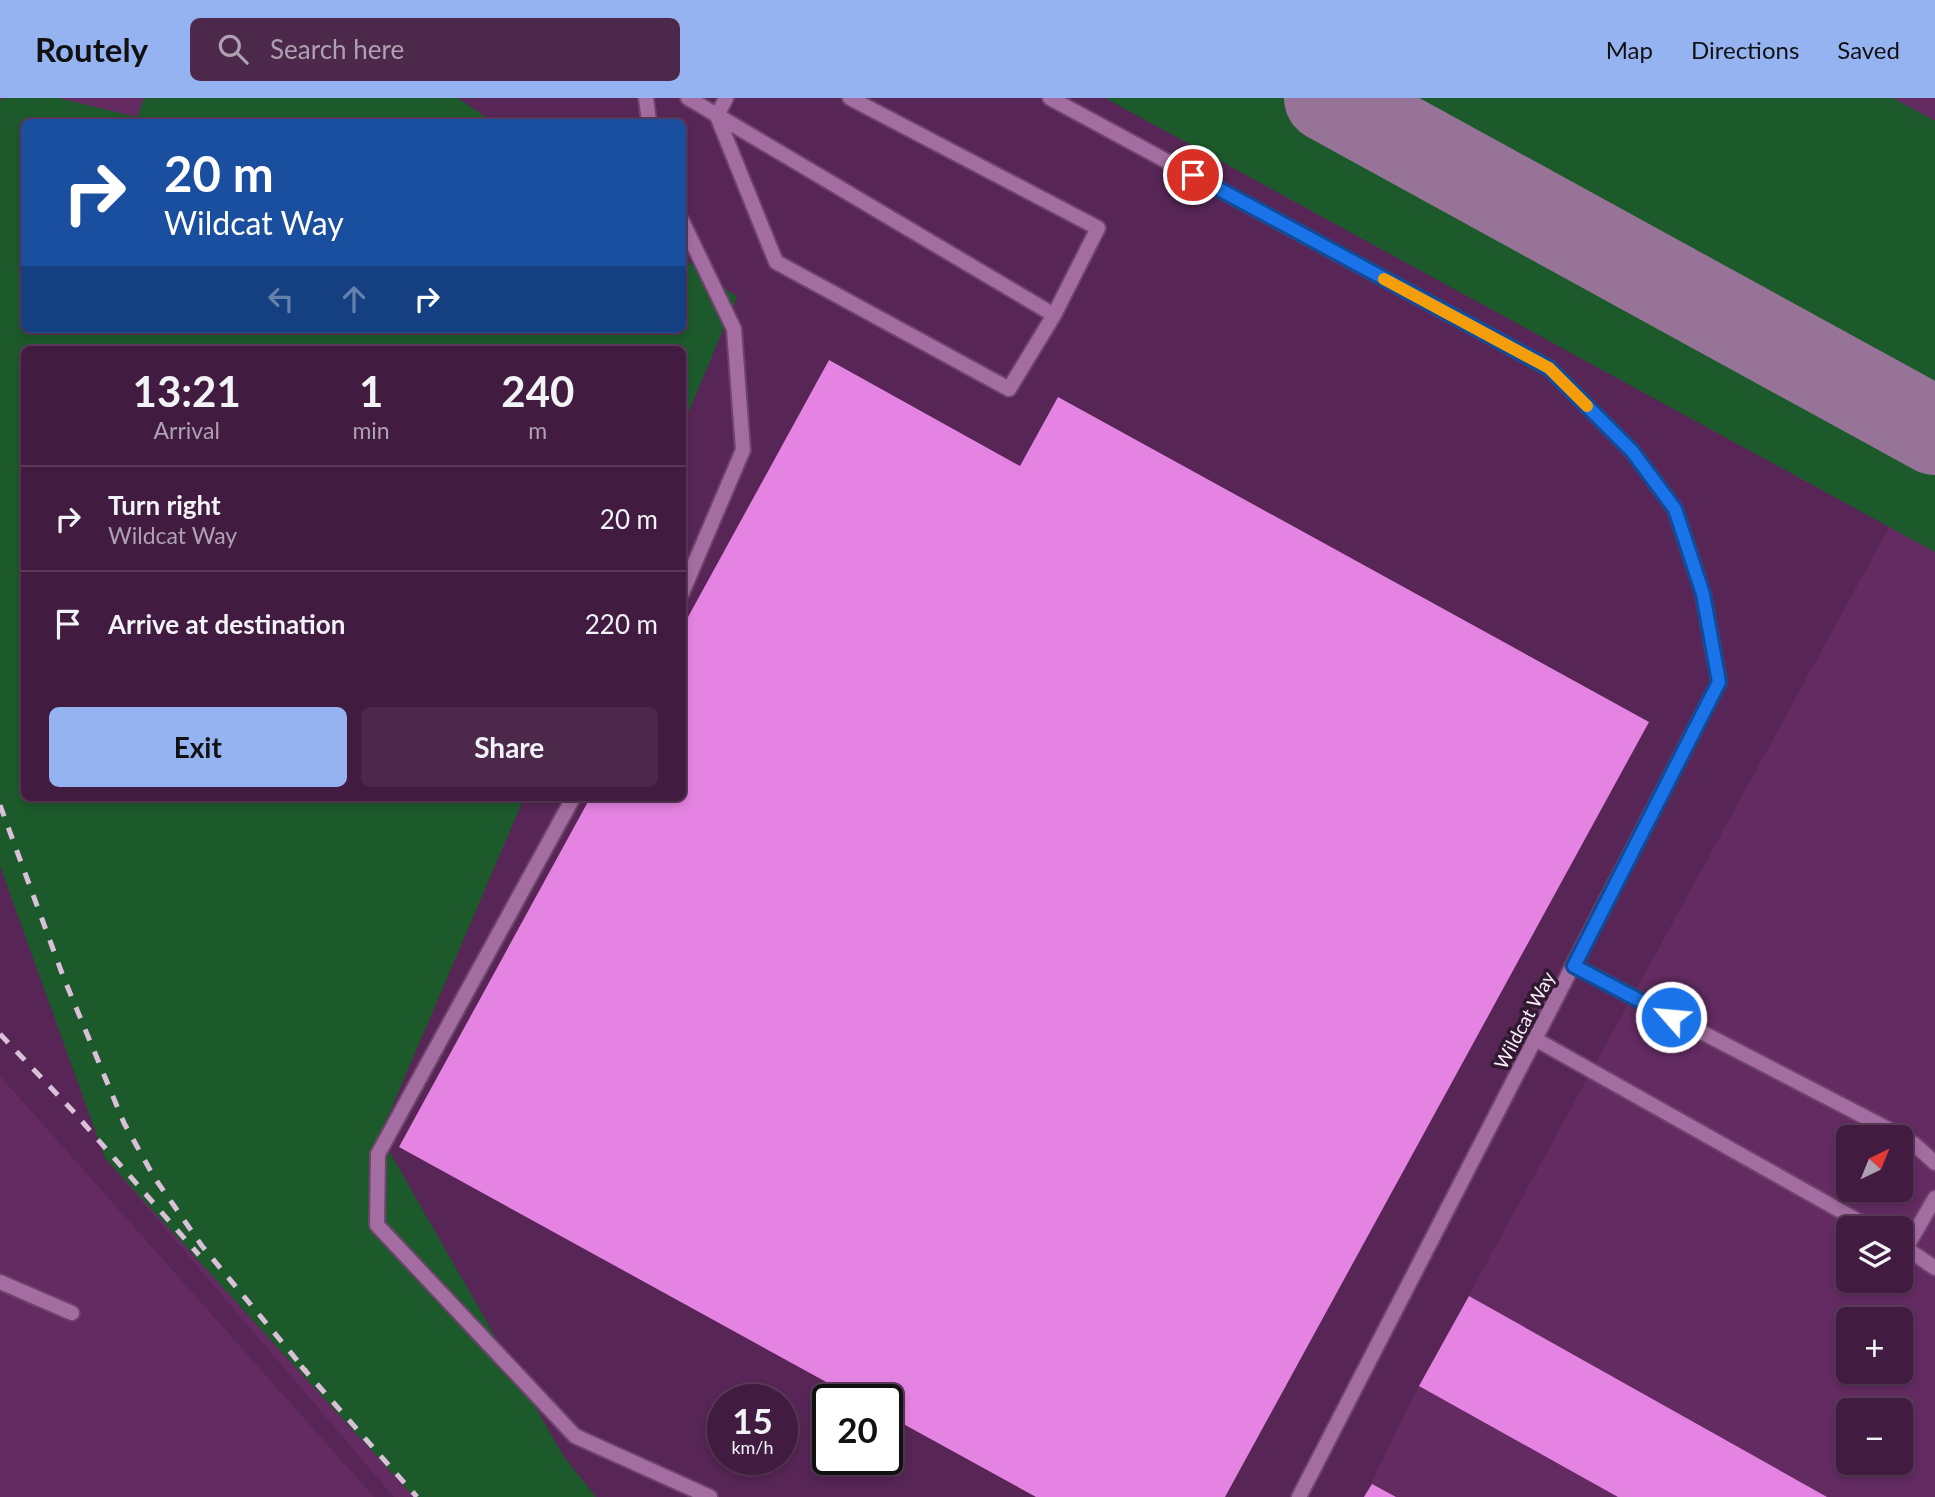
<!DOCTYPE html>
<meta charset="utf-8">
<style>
:root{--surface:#411c40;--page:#4c294b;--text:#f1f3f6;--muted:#aea1b1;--line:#5a3a59;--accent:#95b2f1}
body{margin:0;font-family:Lato,sans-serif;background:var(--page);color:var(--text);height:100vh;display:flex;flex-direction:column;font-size:26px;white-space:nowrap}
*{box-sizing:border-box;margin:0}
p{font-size:23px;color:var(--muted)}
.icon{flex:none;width:38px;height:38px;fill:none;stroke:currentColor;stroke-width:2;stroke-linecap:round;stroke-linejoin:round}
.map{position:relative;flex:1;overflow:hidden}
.side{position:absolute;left:21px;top:248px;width:665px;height:455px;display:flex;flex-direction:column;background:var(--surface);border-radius:10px;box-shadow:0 4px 10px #0003,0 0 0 2px var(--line)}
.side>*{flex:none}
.banner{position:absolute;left:21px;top:21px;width:665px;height:214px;border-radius:10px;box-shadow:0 4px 10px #0003,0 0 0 2px var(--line);background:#1a4fa0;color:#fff;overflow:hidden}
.needle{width:46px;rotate:43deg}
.buttons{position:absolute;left:1836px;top:1027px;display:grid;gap:14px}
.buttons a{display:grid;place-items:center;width:77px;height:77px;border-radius:10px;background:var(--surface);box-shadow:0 4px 10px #0003,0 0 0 2px var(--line);font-size:35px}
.speed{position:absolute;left:707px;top:1286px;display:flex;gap:14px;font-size:35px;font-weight:700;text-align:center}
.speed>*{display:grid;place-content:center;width:91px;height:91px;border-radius:50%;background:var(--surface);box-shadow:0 4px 10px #0003,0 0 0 2px var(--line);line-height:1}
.speed small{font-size:18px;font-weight:400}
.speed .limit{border:4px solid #111;border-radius:10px;background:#fff;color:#111}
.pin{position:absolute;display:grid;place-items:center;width:60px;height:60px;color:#fff;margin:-30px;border:4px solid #fff;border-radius:50%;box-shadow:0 2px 7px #0007}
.me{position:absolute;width:77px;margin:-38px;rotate:297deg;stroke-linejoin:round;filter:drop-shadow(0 0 5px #0008)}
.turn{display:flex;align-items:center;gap:24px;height:147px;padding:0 28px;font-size:32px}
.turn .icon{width:91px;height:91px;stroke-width:2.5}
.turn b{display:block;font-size:49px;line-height:60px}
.lanes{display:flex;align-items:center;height:66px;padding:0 28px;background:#0003;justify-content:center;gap:35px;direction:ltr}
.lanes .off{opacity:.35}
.eta{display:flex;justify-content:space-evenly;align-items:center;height:119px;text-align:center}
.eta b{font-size:42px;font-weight:700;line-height:49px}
.cta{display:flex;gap:14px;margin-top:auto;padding:14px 28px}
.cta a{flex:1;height:80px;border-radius:10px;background:var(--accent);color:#111;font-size:28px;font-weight:700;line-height:80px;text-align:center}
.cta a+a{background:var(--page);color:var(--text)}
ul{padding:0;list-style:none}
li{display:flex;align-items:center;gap:21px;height:105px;padding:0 28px;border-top:2px solid var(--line)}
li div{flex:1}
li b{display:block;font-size:26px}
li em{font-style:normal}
header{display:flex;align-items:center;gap:42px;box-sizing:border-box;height:98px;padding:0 35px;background:var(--accent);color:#111}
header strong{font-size:33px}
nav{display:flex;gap:38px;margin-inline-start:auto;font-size:24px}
.search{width:490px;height:63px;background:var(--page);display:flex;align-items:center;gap:18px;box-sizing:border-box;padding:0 24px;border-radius:10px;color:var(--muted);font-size:26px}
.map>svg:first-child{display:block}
.built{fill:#632b62;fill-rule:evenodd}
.green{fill:#1c5a2b}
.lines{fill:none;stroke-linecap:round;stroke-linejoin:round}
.taxiway{stroke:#987398;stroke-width:88}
.building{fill:#e583e2}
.lane-casing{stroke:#6e446d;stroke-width:18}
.lane{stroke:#a46da1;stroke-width:14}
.rail{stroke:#dac0d9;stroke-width:5;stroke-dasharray:12 12;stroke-linecap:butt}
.route-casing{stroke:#114b97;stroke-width:18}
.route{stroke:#1a73e8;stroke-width:12}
.slow{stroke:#f59e0b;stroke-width:12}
.labels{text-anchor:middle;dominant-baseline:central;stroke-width:7;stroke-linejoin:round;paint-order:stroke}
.street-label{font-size:19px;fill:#feebfd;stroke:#301a2f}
</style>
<header>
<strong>Routely</strong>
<div class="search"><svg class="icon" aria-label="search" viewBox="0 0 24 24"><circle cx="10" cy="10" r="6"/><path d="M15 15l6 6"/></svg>Search here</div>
<nav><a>Map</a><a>Directions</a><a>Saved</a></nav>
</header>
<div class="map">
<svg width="1935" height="1399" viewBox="0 0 1935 1399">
<rect width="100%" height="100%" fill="#572656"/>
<path class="built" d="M 58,0 L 144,0 L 137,19 Z
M 1138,0 L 1935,0 L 1935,1399 L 1364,1399 L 1419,1288 L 1897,415 ZM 1848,1040 L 1900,1040 L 1900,1092 L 1848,1092 ZM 1848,1130 L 1900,1130 L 1900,1183 L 1848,1183 ZM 1848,1222 L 1900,1222 L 1900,1274 L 1848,1274 ZM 1848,1312 L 1900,1312 L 1900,1365 L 1848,1365 Z
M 0,978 L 374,1399 L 0,1399 Z
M 105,1060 L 414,1399 L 394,1399 Z"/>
<path class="green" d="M 6,0 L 58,0 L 137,19 L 144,0 L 458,0 L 493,24 L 24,24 L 24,231 L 682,231 L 683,160 L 737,199 L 683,327 L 682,252 L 24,252 L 24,700 L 524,700 L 380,1037 L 564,1359 L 596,1399 L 414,1399 L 105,1060 L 0,768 L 0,2 Z
M 1105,0 L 1290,0 L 1935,352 L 1935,454 Z
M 1398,0 L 1893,0 L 1935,23 L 1935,296 Z"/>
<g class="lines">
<path class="taxiway" d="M 1328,0 L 1935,333"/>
</g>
<path class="building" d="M 829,262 L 1020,368 L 1058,299 L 1649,624 L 1225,1399 L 1036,1399 L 887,1317 L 887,1302 L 859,1302 L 399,1049 L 590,700 L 682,700 L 682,530 Z
M 1469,1198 L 1827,1399 L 1618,1399 L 1419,1288 Z
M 1372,1386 L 1396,1399 L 1364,1399 Z"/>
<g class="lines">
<g class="lane-casing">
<path id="lane" d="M 646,0 L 649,24
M 688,0 L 1054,217
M 726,0 L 717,18 L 776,164 L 1009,291 L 1054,217 L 1098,130 L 850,0
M 1050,0 L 1549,270 L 1632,353 L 1675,411 L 1703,496 L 1719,584 L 1299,1399
M 682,123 L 734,231 L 743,352 L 682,495
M 573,700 L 378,1056 L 377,1127 L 575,1338 L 710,1399
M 1574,868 L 1890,1032 L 1914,1046 L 1935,1065
M 1535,941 L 1871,1130
M 1900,1146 L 1935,1170
M 1906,1150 L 1935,1100
M 0,1184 L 72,1215"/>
</g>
<use href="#lane" class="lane"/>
<path class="rail" d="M 0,707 L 63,878 L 124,1025 L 154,1079 L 202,1148 L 306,1273
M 0,936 L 72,1012 L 199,1157
M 301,1268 L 417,1399"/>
</g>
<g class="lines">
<g class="route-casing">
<path id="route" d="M 1193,77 L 1549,270 L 1632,353 L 1675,411 L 1703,496 L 1719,584 L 1574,868 L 1671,919"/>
</g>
<use href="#route" class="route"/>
<path class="slow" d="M 1384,181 L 1549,270 L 1587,308"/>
</g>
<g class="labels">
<g class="street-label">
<text transform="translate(1524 922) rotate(-62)">Wildcat Way</text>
</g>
</g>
</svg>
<div class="buttons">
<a><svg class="needle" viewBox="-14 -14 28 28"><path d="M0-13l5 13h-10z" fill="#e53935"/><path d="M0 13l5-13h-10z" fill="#aea1b1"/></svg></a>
<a><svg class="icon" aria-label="layers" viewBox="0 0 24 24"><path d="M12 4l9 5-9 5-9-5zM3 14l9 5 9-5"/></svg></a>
<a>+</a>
<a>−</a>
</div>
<div class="speed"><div>15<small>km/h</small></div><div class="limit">20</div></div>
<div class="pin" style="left:1193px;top:77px;background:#d93025"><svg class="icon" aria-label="arrive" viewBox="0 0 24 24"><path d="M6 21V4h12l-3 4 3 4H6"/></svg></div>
<svg class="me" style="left:1671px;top:919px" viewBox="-20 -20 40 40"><circle r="17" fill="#1a73e8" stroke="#fff" stroke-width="3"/><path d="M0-11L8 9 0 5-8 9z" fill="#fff"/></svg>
<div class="banner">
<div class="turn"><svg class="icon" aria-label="right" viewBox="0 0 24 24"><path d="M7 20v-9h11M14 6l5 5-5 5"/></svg><div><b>20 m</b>Wildcat Way</div></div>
<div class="lanes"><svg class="icon off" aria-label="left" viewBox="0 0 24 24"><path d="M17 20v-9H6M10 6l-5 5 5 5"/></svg><svg class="icon off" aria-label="ahead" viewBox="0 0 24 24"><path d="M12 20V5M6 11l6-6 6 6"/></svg><svg class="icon" aria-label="right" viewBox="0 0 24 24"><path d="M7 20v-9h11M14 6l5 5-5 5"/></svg></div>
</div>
<section class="side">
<div class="eta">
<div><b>13:21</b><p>Arrival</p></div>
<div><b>1</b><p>min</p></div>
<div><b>240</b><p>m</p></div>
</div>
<ul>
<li><svg class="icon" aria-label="right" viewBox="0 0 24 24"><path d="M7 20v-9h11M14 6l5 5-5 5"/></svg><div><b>Turn right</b><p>Wildcat Way</p></div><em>20 m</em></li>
<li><svg class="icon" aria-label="arrive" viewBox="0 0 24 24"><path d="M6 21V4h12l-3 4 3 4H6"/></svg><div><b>Arrive at destination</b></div><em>220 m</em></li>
</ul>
<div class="cta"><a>Exit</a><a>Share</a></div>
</section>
</div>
